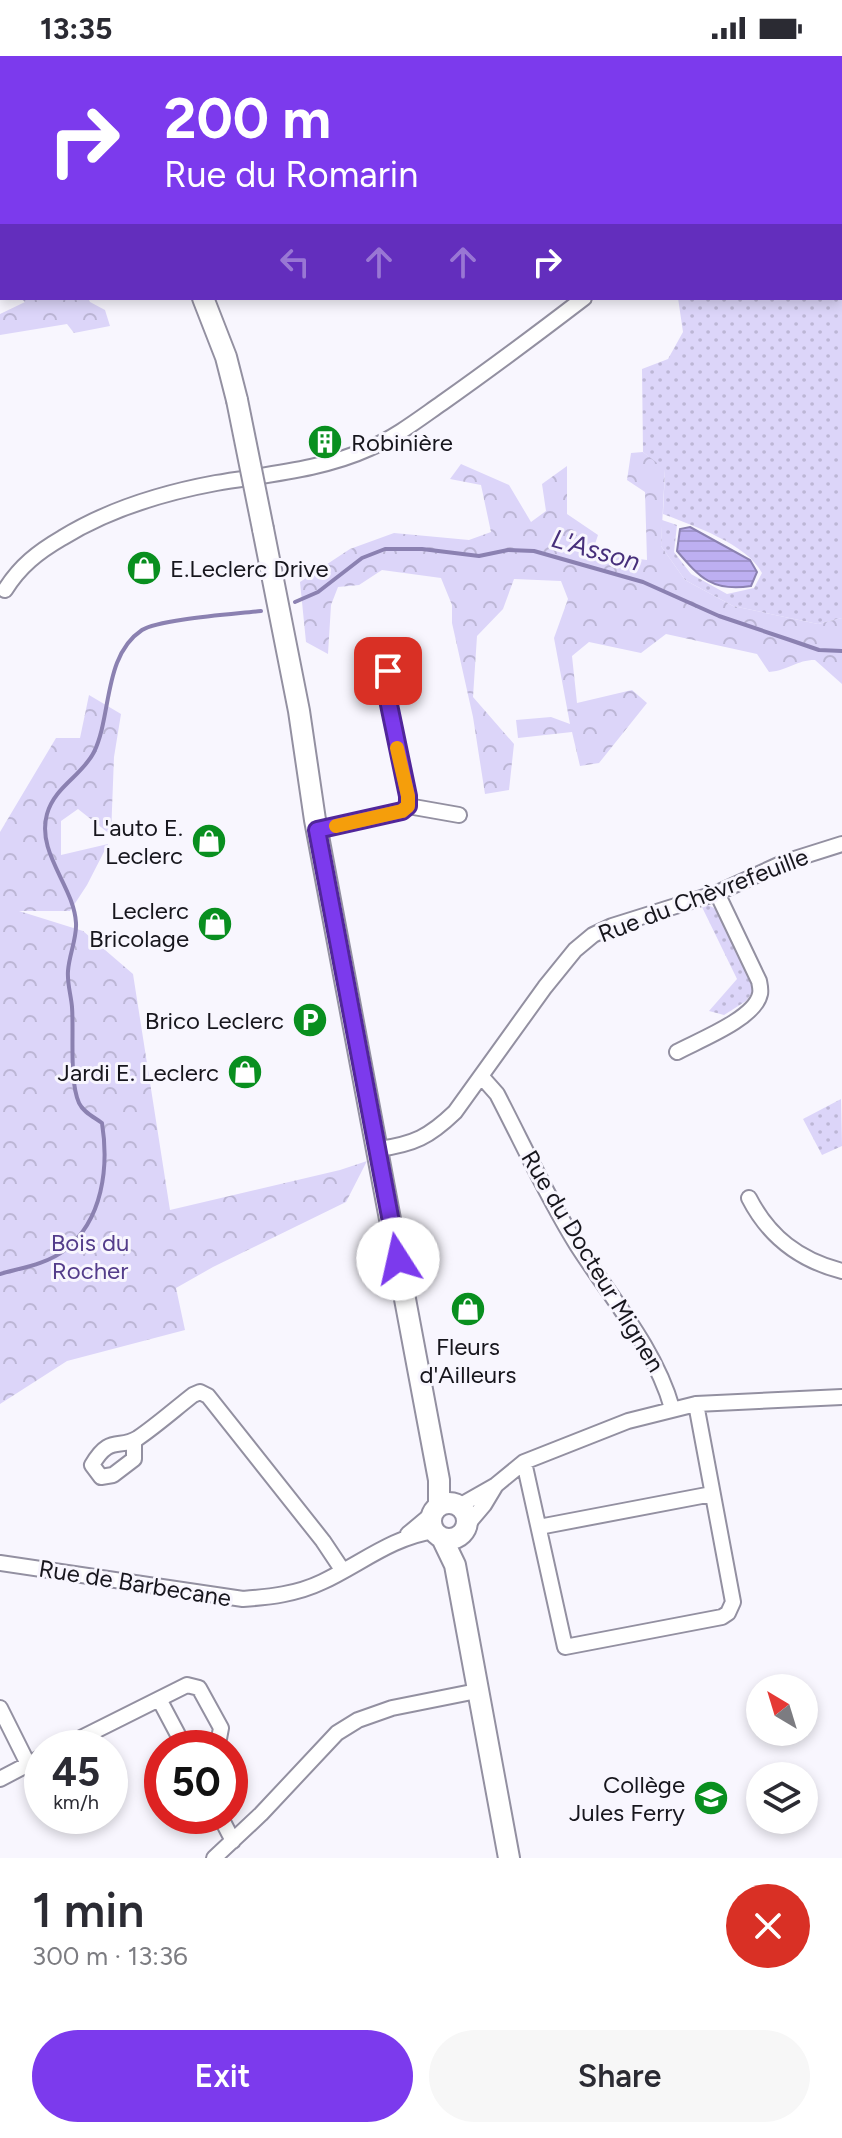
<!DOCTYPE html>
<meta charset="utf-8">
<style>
:root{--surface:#fff;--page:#f7f7f7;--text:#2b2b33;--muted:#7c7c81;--accent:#7c3aed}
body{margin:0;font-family:Figtree,sans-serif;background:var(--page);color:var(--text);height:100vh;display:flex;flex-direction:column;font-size:30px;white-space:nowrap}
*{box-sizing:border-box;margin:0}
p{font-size:26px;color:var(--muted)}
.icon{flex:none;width:44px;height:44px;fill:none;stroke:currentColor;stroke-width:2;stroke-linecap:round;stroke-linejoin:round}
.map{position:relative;height:1802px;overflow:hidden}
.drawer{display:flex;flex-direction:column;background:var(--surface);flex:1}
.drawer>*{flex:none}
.guide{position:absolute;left:0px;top:0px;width:842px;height:244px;box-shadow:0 4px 12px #0003;background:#7c3aed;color:#fff;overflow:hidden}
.needle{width:52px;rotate:322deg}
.controls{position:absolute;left:746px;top:1618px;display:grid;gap:16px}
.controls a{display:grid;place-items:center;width:72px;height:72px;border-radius:50%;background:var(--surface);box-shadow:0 4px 12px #0003;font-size:40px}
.speed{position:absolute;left:24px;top:1674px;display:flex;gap:16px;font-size:40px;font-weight:700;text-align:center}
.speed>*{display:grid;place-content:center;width:104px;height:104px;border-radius:50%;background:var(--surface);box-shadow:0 4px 12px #0003;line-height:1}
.speed small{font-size:20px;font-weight:400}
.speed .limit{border:12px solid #d22;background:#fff;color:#111}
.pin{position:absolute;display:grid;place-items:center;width:68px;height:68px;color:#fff;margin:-34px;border-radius:16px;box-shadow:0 4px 12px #0006}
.me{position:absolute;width:88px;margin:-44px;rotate:350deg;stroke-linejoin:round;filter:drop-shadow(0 0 6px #0008)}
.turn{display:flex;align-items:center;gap:28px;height:168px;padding:0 32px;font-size:36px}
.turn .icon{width:104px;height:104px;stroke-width:2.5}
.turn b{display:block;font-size:56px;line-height:68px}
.lanes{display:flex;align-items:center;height:76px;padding:0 32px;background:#0003;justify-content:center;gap:40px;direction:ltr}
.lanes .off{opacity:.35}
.round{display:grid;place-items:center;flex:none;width:84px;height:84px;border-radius:42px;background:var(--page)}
.overview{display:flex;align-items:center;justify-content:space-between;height:136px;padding:0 32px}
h1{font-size:48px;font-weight:600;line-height:60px}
.cta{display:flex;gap:16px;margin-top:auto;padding:16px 32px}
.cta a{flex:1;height:92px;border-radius:48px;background:var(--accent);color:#fff;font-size:32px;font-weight:600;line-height:92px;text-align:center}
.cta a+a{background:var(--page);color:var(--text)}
.status{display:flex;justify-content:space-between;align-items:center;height:56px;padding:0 40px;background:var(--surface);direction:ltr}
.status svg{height:22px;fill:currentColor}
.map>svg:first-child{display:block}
.grass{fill:url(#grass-dots)}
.forest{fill:url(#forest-crowns)}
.water{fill:url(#water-rules);stroke:#8b81b1;stroke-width:2}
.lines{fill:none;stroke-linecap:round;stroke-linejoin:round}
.stream{stroke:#8b81b1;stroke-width:4}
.minor-casing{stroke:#9390a1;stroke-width:18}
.secondary-casing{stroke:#9390a1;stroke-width:24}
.minor{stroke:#fff;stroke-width:14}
.secondary{stroke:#fff;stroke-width:20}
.secondary-bridge-casing{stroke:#9390a1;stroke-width:24;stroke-linecap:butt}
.secondary-bridge{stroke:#fff;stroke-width:20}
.route-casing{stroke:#51269a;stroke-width:20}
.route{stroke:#7c3aed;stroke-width:14}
.slow{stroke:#f59e0b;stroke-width:14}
.labels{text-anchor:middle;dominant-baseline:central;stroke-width:6;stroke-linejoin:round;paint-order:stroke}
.poi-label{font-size:24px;fill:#17161d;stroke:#f8f6fe;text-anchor:end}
.street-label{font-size:24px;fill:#17161d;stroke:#f8f6fe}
.park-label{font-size:24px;fill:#543d8b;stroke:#f8f6fe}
.water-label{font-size:26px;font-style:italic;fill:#472f7b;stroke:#f8f6fe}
</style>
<div class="status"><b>13:35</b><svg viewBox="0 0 49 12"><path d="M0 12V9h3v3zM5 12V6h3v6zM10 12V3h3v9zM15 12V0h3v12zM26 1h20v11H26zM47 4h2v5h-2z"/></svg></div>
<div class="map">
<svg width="842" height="1802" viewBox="0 0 842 1802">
<defs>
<pattern id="grass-dots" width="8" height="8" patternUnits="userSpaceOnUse" patternTransform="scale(2)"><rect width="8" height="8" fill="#dcd5f9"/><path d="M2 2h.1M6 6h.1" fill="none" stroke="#bcb6d5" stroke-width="1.8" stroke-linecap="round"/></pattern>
<pattern id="forest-crowns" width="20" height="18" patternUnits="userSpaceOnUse" patternTransform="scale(2)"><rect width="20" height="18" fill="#dcd5f9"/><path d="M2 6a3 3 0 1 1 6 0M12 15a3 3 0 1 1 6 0" fill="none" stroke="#bcb6d5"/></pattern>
<pattern id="water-rules" width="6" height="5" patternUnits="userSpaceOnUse" patternTransform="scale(2)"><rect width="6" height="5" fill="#bdaff1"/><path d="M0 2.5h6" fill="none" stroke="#a296ce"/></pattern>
</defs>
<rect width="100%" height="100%" fill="#f8f6fe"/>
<path class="grass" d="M 840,192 L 842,192 L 842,562 L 818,568 L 733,550 L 685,524 L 661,490 L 662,464 L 677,469 L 674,496 L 691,518 L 727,538 L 754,532 L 762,517 C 747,488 694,470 663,458 L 665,414 L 643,396 L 642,313 L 668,303 L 683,276 L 678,242 L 840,242 Z
M 708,849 L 716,853 L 754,934 L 746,945 L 724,959 L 709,955 L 737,923 L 702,851 Z
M 841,1043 L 842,1090 L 822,1099 L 803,1063 Z"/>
<path class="forest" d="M 20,242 L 88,242 L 90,246 L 105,254 L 110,270 L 74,277 L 67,268 L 0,279 L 0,258 L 25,246 Z
M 643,396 L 665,413 L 661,490 L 685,524 L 733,550 L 818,568 L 842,562 L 842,628 L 815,604 C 796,604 790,614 769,616 L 757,598 L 666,578 L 641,597 L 589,586 L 572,600 L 577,647 L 632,634 L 647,647 L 599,707 L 580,710 L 572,676 L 518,682 L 516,664 L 551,661 L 570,668 L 554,582 L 568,543 L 561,525 L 514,523 L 503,553 L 477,580 L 473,641 L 514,688 L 509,734 L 485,738 L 473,661 L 452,567 L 452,549 L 441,522 L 382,514 L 359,529 L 338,531 L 331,549 L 328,598 L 306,586 L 300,526 L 350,493 L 394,477 L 469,484 L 491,476 L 481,429 L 450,423 L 461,408 L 509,429 L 531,466 L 546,455 L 542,428 L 567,410 L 567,458 L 598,479 L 592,497 L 647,504 L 645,436 L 627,424 L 631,397 Z
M 89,639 L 121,658 L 114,701 L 111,779 L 78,753 L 61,765 L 61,799 L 108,788 L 87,829 L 70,855 L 19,855 L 83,875 L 133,918 L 170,1154 L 340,1114 L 367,1105 L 346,1146 L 213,1211 L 176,1232 L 185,1274 L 67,1305 L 0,1348 L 0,776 L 56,682 L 80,682 Z"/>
<path class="water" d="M 690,471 L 750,504 L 757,516 L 751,530 C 713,536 700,522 677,495 L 680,473 Z"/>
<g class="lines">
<path class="stream" d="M 295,546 L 318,536 L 362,502 L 385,493 L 422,493 L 479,500 L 508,494 L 534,495 L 643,526 L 719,560 L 787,583 L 819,594 L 842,595
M 0,1218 C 21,1212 47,1208 65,1194 C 103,1164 109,1111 102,1067 C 94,1061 83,1056 79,1047 C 69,1025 74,977 72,951 C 71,939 67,927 68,915 C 69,899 77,882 76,867 C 74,830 36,797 47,758 C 55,730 82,720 94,696 C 112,659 103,600 142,574 C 159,563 236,558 261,555"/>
<g class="minor-casing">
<path id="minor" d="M 320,0 L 321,2
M 371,0 L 373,2
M 683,0 L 683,2
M 294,2 L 296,0
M 840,177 L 842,176
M 5,534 C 20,510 38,496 62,482 C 109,453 162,437 216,427 C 268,418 322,414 370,392 C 396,381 419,363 442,347 C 490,313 537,278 584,242
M 408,750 L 459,759
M 317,774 L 402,755 L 408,750 L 408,740 L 387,639 L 388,615
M 677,996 C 697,985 755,963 760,938 C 761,934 760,930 759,925 L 717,837
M 481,1020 L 497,1038 C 523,1088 547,1141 577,1189 C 611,1242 655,1292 672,1352
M 379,1093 C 414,1088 429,1081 455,1056 L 545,931 L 575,894 L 593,879 L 612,870 L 717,837 L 785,806 L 842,788
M 749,1142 C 769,1181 799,1204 842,1215
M 134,1385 L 134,1403 L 113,1419 L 101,1421 L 92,1409 C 110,1378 119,1394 138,1382 C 157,1369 175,1353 193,1339 L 200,1336 L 208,1340 L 323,1485 L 343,1515
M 524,1406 L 565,1591 L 722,1561 L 728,1557 L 733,1546 L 696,1348
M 459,1450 L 496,1429 L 524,1406 L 628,1365 L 696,1348 L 842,1341
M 467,1469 L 484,1449 L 496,1429
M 539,1471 L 712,1438
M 408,1478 L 432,1458
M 0,1507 L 243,1543 C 270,1541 297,1538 322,1526 C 359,1509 392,1481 434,1475
M 159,1643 L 187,1629 L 199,1632 L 221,1672 L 218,1688 L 211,1692
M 0,1652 L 28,1708
M 61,1692 L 159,1643 L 185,1692
M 0,1723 L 42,1701
M 220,1760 L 233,1785
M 214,1802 L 261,1758 L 337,1677 L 358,1664 L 392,1652 L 477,1635"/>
</g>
<g class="secondary-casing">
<path id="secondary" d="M 17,0 L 19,2
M 203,242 L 226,301 L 237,344
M 263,473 L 299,655 L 315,764 L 439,1424 L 439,1450
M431 1465a18 18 0 1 1 36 0a18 18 0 1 1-36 0Z
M 442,1482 L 455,1509 L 509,1802"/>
</g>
<use href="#minor" class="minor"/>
<use href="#secondary" class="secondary"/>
<g class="secondary-bridge-casing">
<path id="secondary-bridge" d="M 237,344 L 263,473"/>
</g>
<use href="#secondary-bridge" class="secondary-bridge"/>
</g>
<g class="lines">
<g class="route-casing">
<path id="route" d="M 388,615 L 387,639 L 408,740 L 408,750 L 402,755 L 317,774 L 398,1203"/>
</g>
<use href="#route" class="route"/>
<path class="slow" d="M 336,770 L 402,755 L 408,750 L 408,740 L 397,692"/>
</g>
<defs>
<g id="building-disc" transform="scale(1.8)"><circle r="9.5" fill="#098f1f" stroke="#f8f6fe"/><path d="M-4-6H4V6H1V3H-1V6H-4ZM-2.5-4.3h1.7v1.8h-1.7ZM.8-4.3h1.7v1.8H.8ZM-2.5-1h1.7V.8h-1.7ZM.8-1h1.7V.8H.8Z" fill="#fff"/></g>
<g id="shop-disc" transform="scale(1.8)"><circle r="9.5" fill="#098f1f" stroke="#f8f6fe"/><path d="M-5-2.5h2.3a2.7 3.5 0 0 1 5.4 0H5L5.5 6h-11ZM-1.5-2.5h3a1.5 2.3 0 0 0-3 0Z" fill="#fff"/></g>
<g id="parking-disc" transform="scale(1.8)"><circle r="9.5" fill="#098f1f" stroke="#f8f6fe"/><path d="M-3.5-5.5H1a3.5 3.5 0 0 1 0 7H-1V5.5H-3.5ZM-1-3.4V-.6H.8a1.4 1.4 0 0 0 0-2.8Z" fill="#fff"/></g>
<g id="school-disc" transform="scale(1.8)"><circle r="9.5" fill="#098f1f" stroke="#f8f6fe"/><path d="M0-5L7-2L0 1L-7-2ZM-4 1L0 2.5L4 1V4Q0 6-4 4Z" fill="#fff"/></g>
</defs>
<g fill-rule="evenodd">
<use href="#building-disc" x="325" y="386"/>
<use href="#shop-disc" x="144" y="512"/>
<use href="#shop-disc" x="209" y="785"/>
<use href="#shop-disc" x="215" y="868"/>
<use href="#parking-disc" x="310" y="964"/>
<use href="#shop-disc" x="245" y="1016"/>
<use href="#shop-disc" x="468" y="1253"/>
<use href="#school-disc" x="711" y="1742"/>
</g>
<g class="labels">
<g class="poi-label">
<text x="351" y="386" text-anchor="start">Robinière</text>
<text x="170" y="512" text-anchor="start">E.Leclerc Drive</text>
<text x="183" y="771">L'auto E.<tspan x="183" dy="28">Leclerc</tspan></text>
<text x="189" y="854">Leclerc<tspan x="189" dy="28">Bricolage</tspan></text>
<text x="284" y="964">Brico Leclerc</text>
<text x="219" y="1016">Jardi E. Leclerc</text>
<text x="468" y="1290" text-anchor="middle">Fleurs<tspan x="468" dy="28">d'Ailleurs</tspan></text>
<text x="685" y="1728">Collège<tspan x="685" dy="28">Jules Ferry</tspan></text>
</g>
<g class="street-label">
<text transform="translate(703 839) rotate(-21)">Rue du Chèvrefeuille</text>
<text transform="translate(593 1205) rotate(59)">Rue du Docteur Mignen</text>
<text transform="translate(135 1527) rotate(9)">Rue de Barbecane</text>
</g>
<g class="park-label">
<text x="90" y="1186">Bois du<tspan x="90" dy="28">Rocher</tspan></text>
</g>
<g class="water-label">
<text transform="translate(596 494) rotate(16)">L'Asson</text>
</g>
</g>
</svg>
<div class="controls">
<a><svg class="needle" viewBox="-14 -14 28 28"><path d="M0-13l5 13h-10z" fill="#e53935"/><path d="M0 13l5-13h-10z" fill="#7c7c81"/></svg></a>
<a><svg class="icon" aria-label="layers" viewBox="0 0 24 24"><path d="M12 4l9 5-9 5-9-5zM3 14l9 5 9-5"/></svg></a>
</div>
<div class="speed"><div>45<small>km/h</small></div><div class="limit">50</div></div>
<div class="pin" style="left:388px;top:615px;background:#d93025"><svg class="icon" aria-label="arrive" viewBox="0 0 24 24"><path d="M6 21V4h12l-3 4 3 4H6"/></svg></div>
<svg class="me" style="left:398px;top:1203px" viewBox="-20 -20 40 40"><circle r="19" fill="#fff"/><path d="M0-13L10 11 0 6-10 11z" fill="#7c3aed"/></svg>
<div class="guide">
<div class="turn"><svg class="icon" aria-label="right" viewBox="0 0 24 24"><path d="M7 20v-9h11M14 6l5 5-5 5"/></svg><div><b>200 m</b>Rue du Romarin</div></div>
<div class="lanes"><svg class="icon off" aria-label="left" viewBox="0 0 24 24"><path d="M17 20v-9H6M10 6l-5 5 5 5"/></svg><svg class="icon off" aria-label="ahead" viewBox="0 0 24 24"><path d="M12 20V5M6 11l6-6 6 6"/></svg><svg class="icon off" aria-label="ahead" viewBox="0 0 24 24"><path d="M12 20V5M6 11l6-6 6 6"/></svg><svg class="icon" aria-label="right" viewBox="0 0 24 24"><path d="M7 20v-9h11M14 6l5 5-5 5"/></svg></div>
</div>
</div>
<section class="drawer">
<div class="overview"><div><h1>1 min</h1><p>300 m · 13:36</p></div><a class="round" style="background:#d93025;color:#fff"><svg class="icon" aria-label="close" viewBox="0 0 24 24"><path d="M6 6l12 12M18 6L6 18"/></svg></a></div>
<div class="cta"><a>Exit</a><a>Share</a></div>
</section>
